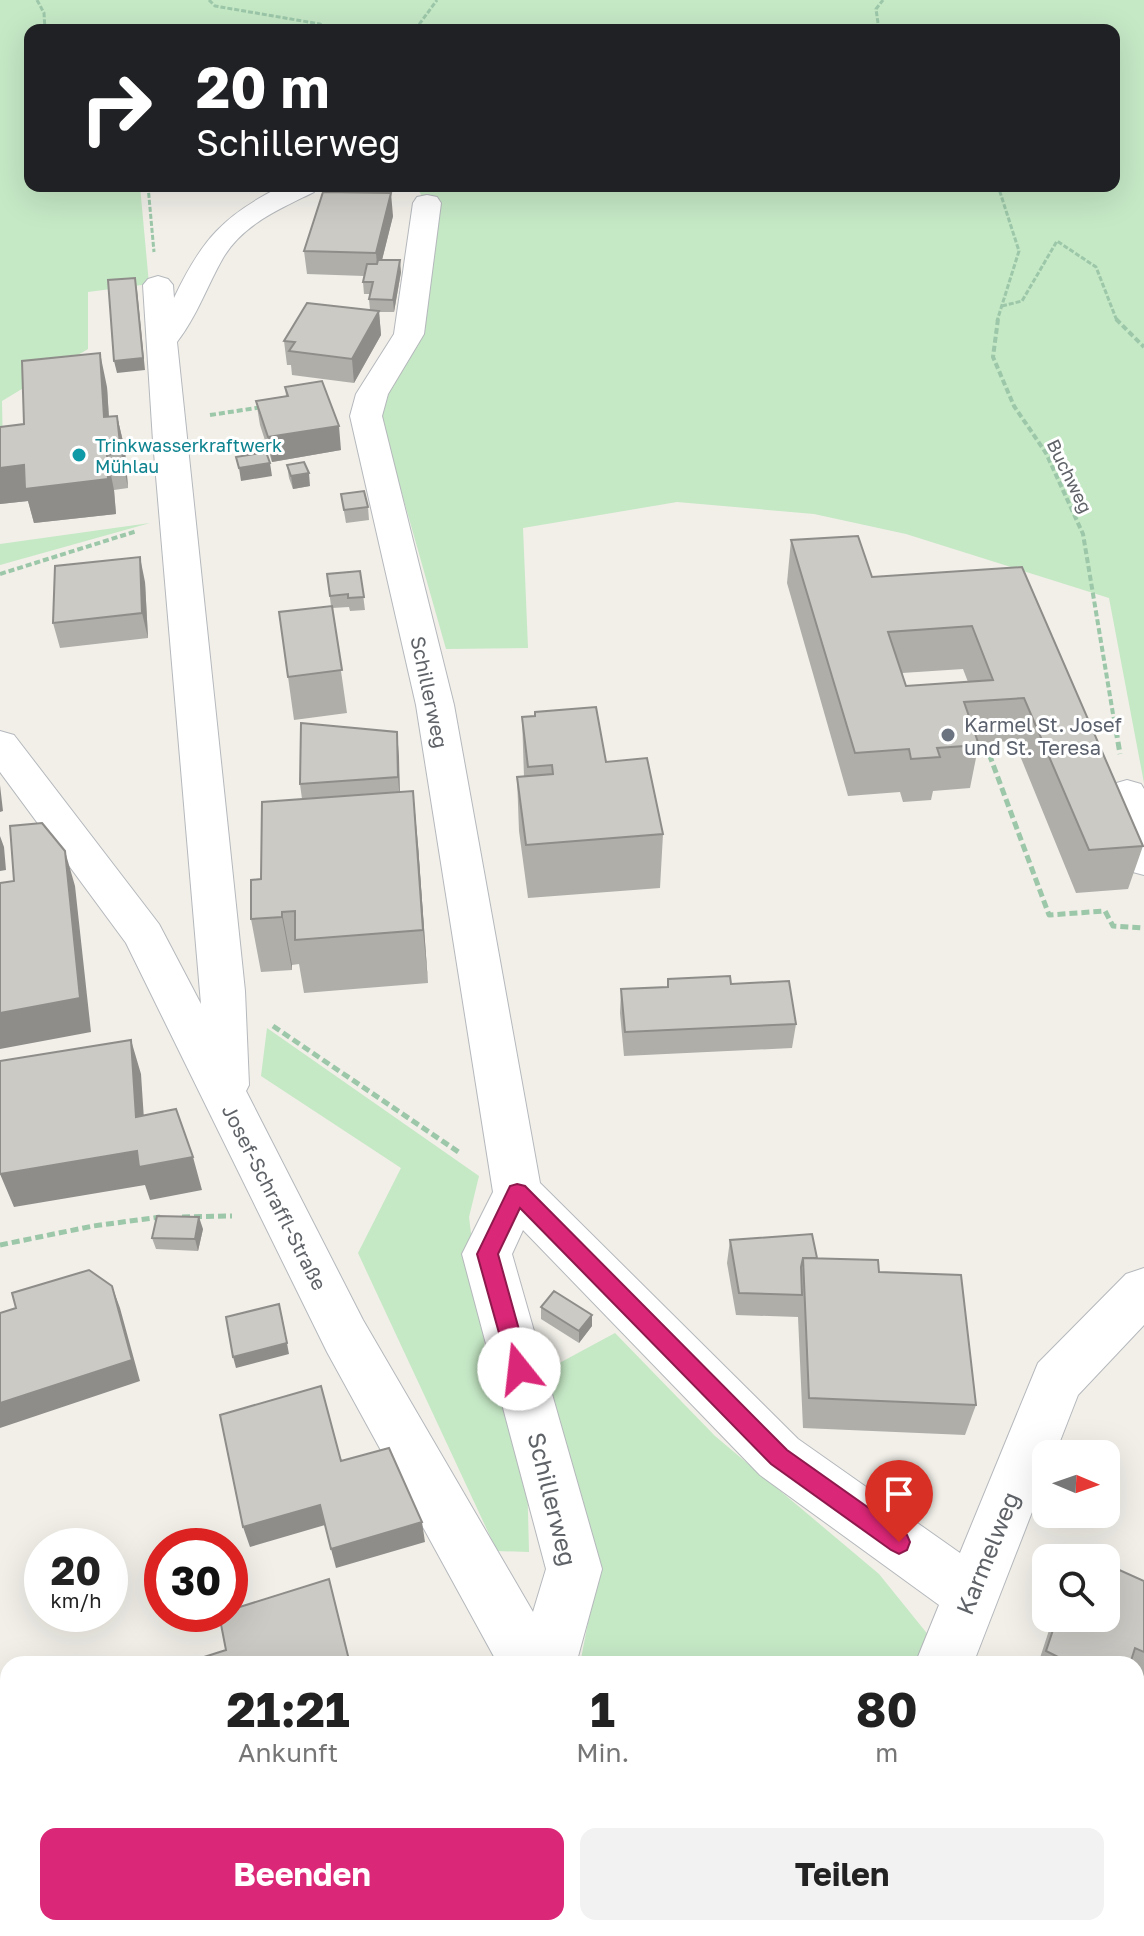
<!DOCTYPE html>
<html lang="de">
<meta charset="utf-8">
<style>
:root{--surface:#fff;--page:#f2f2f2;--text:#222;--muted:#767676;--accent:#db2777}
body{margin:0;font-family:"Golos Text",sans-serif;background:var(--page);color:var(--text);height:100vh;display:flex;flex-direction:column;font-size:30px;white-space:nowrap}
*{box-sizing:border-box;margin:0}
p{font-size:26px;color:var(--muted)}
.icon{flex:none;width:44px;height:44px;fill:none;stroke:currentColor;stroke-width:2;stroke-linecap:round;stroke-linejoin:round}
.map{position:relative;flex:1;overflow:hidden}
.sheet{position:absolute;left:0px;top:1656px;width:1144px;height:280px;display:flex;flex-direction:column;background:var(--surface);border-radius:24px 24px 0 0;box-shadow:0 8px 32px #0002}
.sheet>*{flex:none}
.banner{position:absolute;left:24px;top:24px;width:1096px;height:168px;border-radius:16px;box-shadow:0 8px 32px #0002;background:#202124;color:#fff;overflow:hidden}
.needle{width:52px;rotate:92deg}
.buttons{position:absolute;left:1032px;top:1440px;display:grid;gap:16px}
.buttons a{display:grid;place-items:center;width:88px;height:88px;border-radius:16px;background:var(--surface);box-shadow:0 8px 32px #0002;font-size:40px}
.speed{position:absolute;left:24px;top:1528px;display:flex;gap:16px;font-size:40px;font-weight:700;text-align:center}
.speed>*{display:grid;place-content:center;width:104px;height:104px;border-radius:50%;background:var(--surface);box-shadow:0 8px 32px #0002;line-height:1}
.speed small{font-size:20px;font-weight:400}
.speed .limit{border:12px solid #d22;background:#fff;color:#111}
.pin{position:absolute;display:grid;place-items:center;width:68px;height:68px;color:#fff;margin:-82px -34px;border-radius:50% 50% 50% 0;rotate:-45deg;box-shadow:0 0 8px #0007}
.pin .icon{rotate:45deg}
.me{position:absolute;width:88px;margin:-44px;rotate:344deg;stroke-linejoin:round;filter:drop-shadow(0 0 6px #0008)}
.turn{display:flex;align-items:center;gap:28px;height:168px;padding:0 40px;font-size:36px}
.turn .icon{width:104px;height:104px;stroke-width:2.5}
.turn b{display:block;font-size:56px;line-height:68px}
.eta{display:flex;justify-content:space-evenly;align-items:center;height:136px;text-align:center}
.eta b{font-size:48px;font-weight:700;line-height:56px}
.primary-button{display:flex;gap:16px;margin-top:auto;padding:16px 40px}
.primary-button a{flex:1;height:92px;border-radius:16px;background:var(--accent);color:#fff;font-size:32px;font-weight:700;line-height:92px;text-align:center}
.primary-button a+a{background:var(--page);color:var(--text)}
.map>svg:first-child{display:block}
.green{fill:#c5e8c5}
.lines{fill:none;stroke-linecap:round;stroke-linejoin:round}
.minor-casing{stroke:#b5b8bc;stroke-width:2}
.path-far2{stroke:#9cc7a9;stroke-width:3;stroke-dasharray:5 2;stroke-linecap:butt}
.path-far1{stroke:#9cc7a9;stroke-width:4;stroke-dasharray:6 3;stroke-linecap:butt}
.path{stroke:#9cc7a9;stroke-width:5;stroke-dasharray:8 4;stroke-linecap:butt}
.minor{fill:#fff;fill-rule:evenodd}
.wall{fill:#afaea9;fill-rule:evenodd}
.shaded-wall{fill:#8f8d8a}
.building{fill:#cccac5;stroke:#8f8d8a;stroke-width:2;fill-rule:evenodd}
.route{fill:#db2777;stroke:#8e194d;stroke-width:2}
.culture-dot{fill:#0f9aa8;stroke:#fff;stroke-width:3}
.worship-dot{fill:#6b7280;stroke:#fff;stroke-width:3}
.labels{text-anchor:middle;dominant-baseline:central;stroke-width:6;stroke-linejoin:round;paint-order:stroke}
.far-culture-label{font-size:18px;fill:#0d838f;stroke:#fff;text-anchor:start}
.far-street-label{font-size:18px;fill:#5f6368;stroke:#fff}
.street-label{font-size:20px;fill:#5f6368;stroke:#fff}
.worship-label{font-size:20px;fill:#5b616d;stroke:#fff;text-anchor:start}
.near-street-label{font-size:24px;fill:#5f6368;stroke:#fff}
</style>
<div class="map">
<svg width="1144" height="1936" viewBox="0 0 1144 1936">
<rect width="100%" height="100%" fill="#f1efe8"/>
<path class="green" d="M 0,0 L 1144,0 L 1144,783 L 1109,598 L 906,534 L 814,514 L 677,502 L 523,528 L 528,648 L 446,649 L 376,402 L 414,347 L 424,200 L 416,186 L 1114,186 L 1114,30 L 30,30 L 30,186 L 140,186 L 149,284 L 88,292 L 88,349 L 2,401 L 3,456 L 0,456 Z
M 150,523 L 0,565 L 0,544 Z
M 267,1028 L 479,1176 L 469,1217 L 485,1349 L 527,1474 L 529,1552 L 497,1551 L 358,1253 L 401,1168 L 261,1076 Z
M 615,1333 L 715,1436 L 879,1574 L 938,1647 L 932,1664 L 580,1664 L 596,1581 L 539,1374 Z
M 574,1928 L 827,1928 L 824,1936 L 574,1936 Z"/>
<g class="lines">
<g class="minor-casing">
<path id="minor" d="M 282,186 L 318,186 L 314,192 C 280,209 243,224 223,258 C 207,286 197,316 177,342 L 245,991 L 249,1085 L 246,1091 L 363,1320 L 533,1612 L 546,1569 L 462,1254 L 493,1192 L 416,705 L 350,416 L 356,394 L 394,334 L 413,203 L 417,197 L 427,195 L 437,197 L 441,203 L 424,334 L 388,394 L 382,416 L 454,705 L 540,1183 L 798,1439 L 960,1553 L 1038,1363 L 1126,1274 L 1144,1268 L 1144,1325 L 1078,1395 L 1055,1454 L 1046,1454 L 1046,1476 L 973,1664 L 915,1664 L 939,1605 L 760,1475 L 523,1230 L 512,1254 L 602,1569 L 576,1664 L 498,1664 L 327,1352 L 126,943 L 0,772 L 0,731 L 14,735 L 159,924 L 201,1004 L 153,441 L 143,285 L 148,279 L 158,276 L 168,279 L 173,285 L 174,298 C 202,239 224,215 282,186 Z
M 1127,780 L 1141,784 L 1144,789 L 1144,875 L 1129,871 L 1123,860 L 1107,794 L 1113,784 Z
M 523,1928 L 587,1928 L 587,1936 L 523,1936 Z
M 813,1928 L 877,1928 L 874,1936 L 810,1936 Z
M 1004,1928 L 1074,1928 L 1071,1936 L 1001,1936 Z"/>
</g>
<path class="path-far2" d="M 37,0 L 44,13 L 45,30
M 209,0 L 215,6 L 320,24 L 328,30
M 415,30 L 437,0
M 879,30 L 876,9 L 883,0
M 148,186 L 154,252
M 995,186 L 999,189 L 1019,251 L 997,321
M 1002,306 L 1022,301 L 1057,241 L 1096,267 L 1117,321"/>
<path class="path-far1" d="M 998,319 L 993,357 L 1014,406 L 1046,453 L 1083,534 L 1116,732
M 1116,319 L 1144,347
M 210,415 L 263,407
M 0,574 L 137,531"/>
<path class="path" d="M 1116,730 L 1120,754
M 985,743 L 1049,915 L 1105,911 L 1113,926 L 1144,928
M 273,1026 L 460,1153
M 182,1217 L 232,1216
M 0,1245 L 93,1226 L 160,1217"/>
<use href="#minor" class="minor"/>
</g>
<path class="wall" d="M 393,216 L 382,260 L 401,272 L 394,312 L 379,312 L 381,335 L 354,383 L 292,375 L 291,365 L 287,365 L 284,341 L 370,310 L 369,299 L 370,294 L 364,294 L 363,282 L 364,276 L 307,274 L 304,251 Z
M 107,387 L 109,417 L 117,416 L 125,450 L 128,488 L 114,490 L 116,514 L 34,523 L 28,501 L 0,504 L 0,427 L 24,424 Z
M 285,387 L 341,450 L 272,462 L 260,425 L 256,401 L 286,396 Z
M 287,465 L 310,486 L 293,489 L 289,478 Z
M 341,494 L 368,507 L 369,520 L 346,523 Z
M 791,540 L 872,577 L 1022,567 L 1143,846 L 1128,889 L 1076,893 L 1014,741 L 979,743 L 970,788 L 933,791 L 931,800 L 903,802 L 900,792 L 848,796 L 787,583 ZM 963,669 L 968,682 L 906,686 L 902,673 Z
M 360,571 L 365,610 L 350,611 L 349,607 L 332,608 L 347,713 L 294,720 L 288,677 L 331,606 L 327,574 Z
M 145,582 L 148,638 L 60,648 L 53,623 Z
M 522,717 L 606,762 L 663,834 L 660,888 L 528,898 L 519,831 L 517,777 L 524,777 Z
M 397,732 L 400,792 L 418,845 L 428,983 L 304,993 L 299,964 L 292,965 L 292,970 L 261,972 L 251,919 L 261,879 L 302,799 L 300,784 Z
M 668,979 L 731,984 L 796,1024 L 792,1048 L 624,1056 L 620,1013 L 621,989 L 667,987 Z
M 203,1229 L 198,1251 L 156,1249 L 152,1238 Z
M 730,1240 L 879,1272 L 976,1405 L 965,1435 L 803,1428 L 798,1317 L 736,1315 L 727,1263 Z
M 541,1307 L 592,1326 L 579,1343 L 541,1319 Z
M 1144,1581 L 1144,1676 L 1136,1672 L 1136,1664 L 1038,1664 L 1053,1618 L 1106,1618 Z"/>
<path class="shaded-wall" d="M 391,193 L 393,216 L 378,276 L 376,253 Z
M 400,260 L 401,272 L 394,312 L 393,300 Z
M 135,278 L 137,290 L 145,370 L 117,373 L 114,361 Z
M 379,311 L 381,335 L 354,383 L 352,359 Z
M 100,353 L 107,387 L 111,452 L 104,417 Z
M 117,416 L 125,450 L 128,488 L 121,453 Z
M 339,426 L 341,450 L 272,462 L 268,437 Z
M 107,455 L 114,490 L 116,514 L 34,523 L 28,501 L 0,504 L 0,468 Z
M 270,463 L 272,476 L 241,481 L 239,468 Z
M 309,473 L 310,486 L 293,489 L 291,476 Z
M 140,557 L 145,582 L 148,638 L 142,613 Z
M 397,732 L 399,757 L 400,802 L 398,777 Z
M 0,785 L 3,811 L 0,812 Z
M 413,791 L 418,845 L 428,983 L 423,930 Z
M 0,836 L 4,847 L 6,870 L 0,871 Z
M 65,851 L 75,886 L 91,1032 L 0,1049 L 0,1013 Z
M 282,912 L 292,965 L 292,970 L 282,917 Z
M 131,1040 L 141,1074 L 146,1150 L 136,1117 Z
M 137,1151 L 193,1157 L 202,1190 L 150,1200 L 145,1185 L 14,1207 L 0,1174 Z
M 199,1217 L 203,1229 L 198,1251 L 195,1239 Z
M 112,1286 L 120,1308 L 140,1381 L 0,1428 L 0,1403 Z
M 592,1315 L 592,1326 L 579,1343 L 579,1331 Z
M 282,1316 L 289,1354 L 236,1368 L 233,1357 Z
M 320,1505 L 325,1525 L 250,1547 L 243,1527 Z
M 422,1522 L 425,1542 L 336,1568 L 331,1549 Z"/>
<path class="building" d="M 323,192 L 391,193 L 376,253 L 304,251 Z
M 378,260 L 400,260 L 393,300 L 369,299 L 373,282 L 363,282 L 367,264 L 377,264 Z
M 135,278 L 143,358 L 114,361 L 108,280 Z
M 307,303 L 379,311 L 352,359 L 289,351 L 295,342 L 284,341 Z
M 100,353 L 104,417 L 117,416 L 121,453 L 107,455 L 108,479 L 25,489 L 24,465 L 0,468 L 0,427 L 24,424 L 22,361 Z
M 322,381 L 339,426 L 268,437 L 256,401 L 288,396 L 285,387 Z
M 266,452 L 270,463 L 239,468 L 236,457 Z
M 304,462 L 309,473 L 291,476 L 287,465 Z
M 364,491 L 368,507 L 344,510 L 341,494 Z
M 858,536 L 872,577 L 1022,567 L 1143,846 L 1089,850 L 1024,698 L 964,702 L 979,745 L 937,748 L 940,757 L 911,759 L 909,749 L 855,753 L 791,540 ZM 972,626 L 993,680 L 906,686 L 888,632 Z
M 140,557 L 142,613 L 53,623 L 55,566 Z
M 360,571 L 364,597 L 348,598 L 348,594 L 330,596 L 327,574 Z
M 332,606 L 342,670 L 288,677 L 279,612 Z
M 596,707 L 606,762 L 647,758 L 663,834 L 526,845 L 517,777 L 553,774 L 552,765 L 528,767 L 522,717 L 535,716 L 535,712 Z
M 301,723 L 397,732 L 398,777 L 300,784 Z
M 413,791 L 423,930 L 295,940 L 295,911 L 282,912 L 282,917 L 251,919 L 251,880 L 261,879 L 262,802 Z
M 42,823 L 65,851 L 80,998 L 0,1013 L 0,883 L 14,881 L 10,826 Z
M 730,976 L 731,984 L 789,981 L 796,1024 L 625,1032 L 621,989 L 668,987 L 668,979 Z
M 131,1040 L 136,1117 L 176,1109 L 193,1157 L 139,1167 L 137,1151 L 0,1174 L 0,1061 Z
M 157,1216 L 199,1217 L 195,1239 L 152,1238 Z
M 812,1234 L 817,1258 L 803,1258 L 801,1267 L 802,1295 L 739,1293 L 730,1240 Z
M 803,1258 L 878,1260 L 879,1272 L 961,1275 L 976,1405 L 809,1398 Z
M 89,1270 L 112,1286 L 132,1360 L 0,1403 L 0,1313 L 16,1308 L 12,1293 Z
M 554,1291 L 592,1315 L 579,1331 L 541,1307 Z
M 279,1304 L 287,1343 L 233,1357 L 226,1317 Z
M 321,1386 L 341,1461 L 389,1448 L 422,1522 L 331,1549 L 320,1505 L 243,1527 L 220,1415 Z
M 1079,1552 L 1093,1558 L 1077,1558 Z
M 1106,1564 L 1144,1581 L 1144,1652 L 1135,1648 L 1130,1664 L 1072,1664 L 1046,1651 L 1057,1618 L 1106,1618 Z
M 329,1579 L 350,1664 L 182,1664 L 226,1650 L 219,1614 L 230,1614 L 230,1610 Z
M 363,1928 L 478,1928 L 480,1936 L 365,1936 Z"/>
<path class="route" d="M 517,1184 L 525,1186 L 787,1450 L 907,1535 L 910,1542 L 907,1550 L 899,1554 L 891,1550 L 771,1464 L 520,1208 L 498,1254 L 530,1369 L 526,1376 L 519,1379 L 511,1376 L 477,1254 L 510,1186 Z"/>
<circle class="culture-dot" cx="79" cy="455" r="8"/>
<circle class="worship-dot" cx="948" cy="735" r="8"/>
<g class="labels">
<g class="far-culture-label">
<text x="95" y="445">Trinkwasserkraftwerk<tspan x="95" dy="21">Mühlau</tspan></text>
</g>
<g class="far-street-label">
<text transform="translate(1070 476) rotate(64)">Buchweg</text>
</g>
<g class="street-label">
<text transform="translate(430 692) rotate(78)">Schillerweg</text>
<text transform="translate(275 1197) rotate(63)">Josef-Schraffl-Straße</text>
</g>
<g class="worship-label">
<text x="964" y="724">Karmel St. Josef<tspan x="964" dy="23">und St. Teresa</tspan></text>
</g>
<g class="near-street-label">
<text transform="translate(553 1499) rotate(76)">Schillerweg</text>
<text transform="translate(987 1553) rotate(-68)">Karmelweg</text>
</g>
</g>
</svg>
<div class="buttons">
<a><svg class="needle" viewBox="-14 -14 28 28"><path d="M0-13l5 13h-10z" fill="#e53935"/><path d="M0 13l5-13h-10z" fill="#767676"/></svg></a>
<a><svg class="icon" aria-label="search" viewBox="0 0 24 24"><circle cx="10" cy="10" r="6"/><path d="M15 15l6 6"/></svg></a>
</div>
<div class="speed"><div>20<small>km/h</small></div><div class="limit">30</div></div>
<div class="pin" style="left:899px;top:1542px;background:#d93025"><svg class="icon" aria-label="arrive" viewBox="0 0 24 24"><path d="M6 21V4h12l-3 4 3 4H6"/></svg></div>
<svg class="me" style="left:519px;top:1369px" viewBox="-20 -20 40 40"><circle r="19" fill="#fff"/><path d="M0-13L10 11 0 6-10 11z" fill="#db2777"/></svg>
<div class="banner">
<div class="turn"><svg class="icon" aria-label="right" viewBox="0 0 24 24"><path d="M7 20v-9h11M14 6l5 5-5 5"/></svg><div><b>20 m</b>Schillerweg</div></div>
</div>
<section class="sheet">
<div class="eta">
<div><b>21:21</b><p>Ankunft</p></div>
<div><b>1</b><p>Min.</p></div>
<div><b>80</b><p>m</p></div>
</div>
<div class="primary-button"><a>Beenden</a><a>Teilen</a></div>
</section>
</div>
